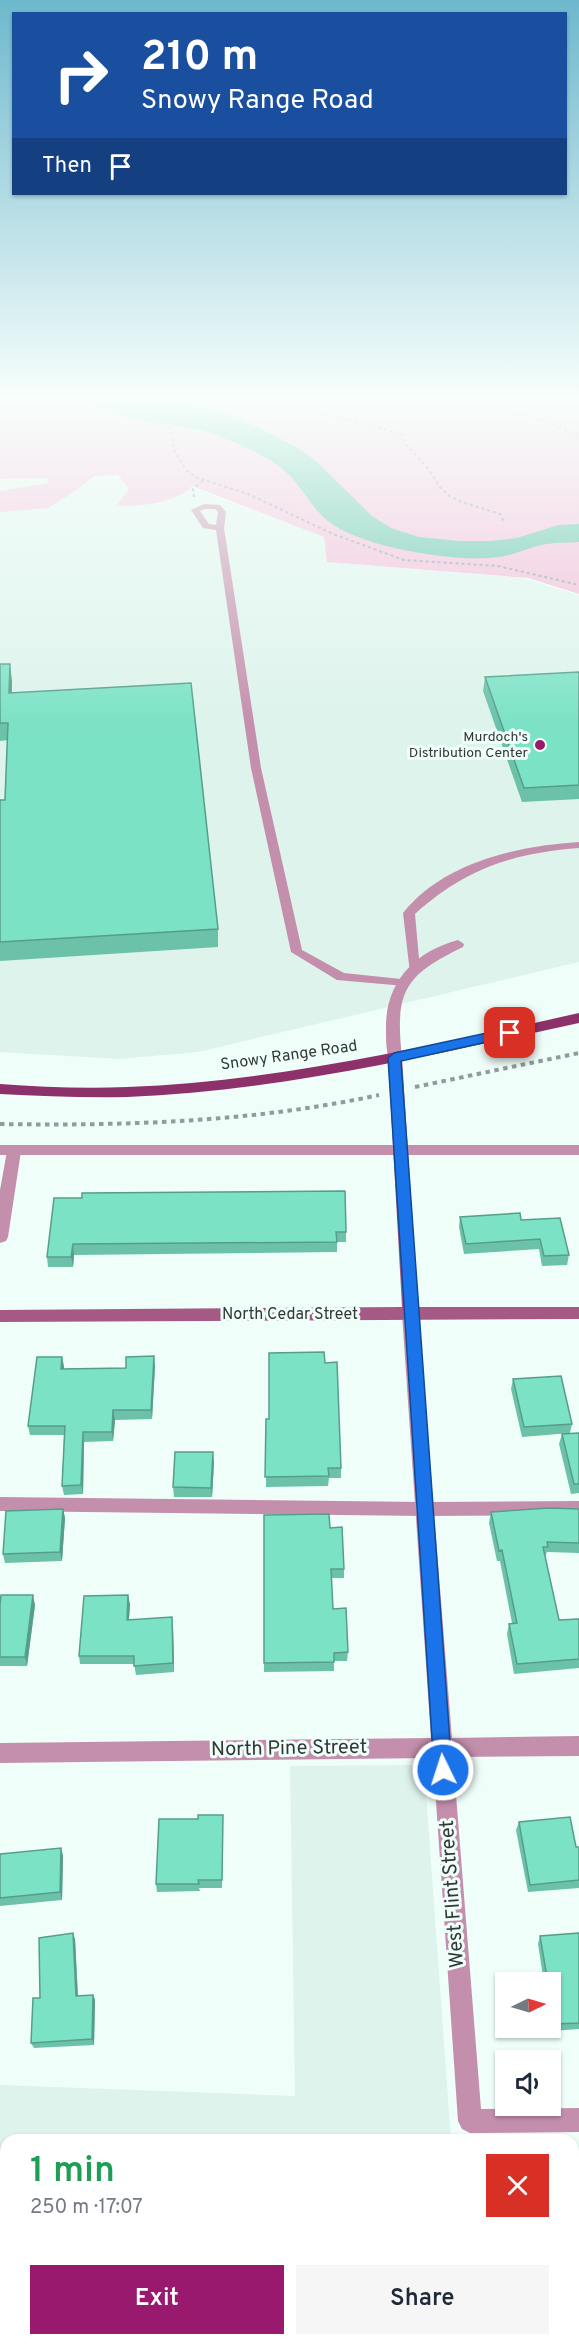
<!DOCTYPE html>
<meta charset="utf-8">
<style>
:root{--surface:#fff;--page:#f6f6f7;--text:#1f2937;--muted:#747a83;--accent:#99196f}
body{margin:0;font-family:Overpass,sans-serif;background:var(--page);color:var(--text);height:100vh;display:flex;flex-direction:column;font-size:22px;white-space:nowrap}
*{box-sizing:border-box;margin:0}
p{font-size:20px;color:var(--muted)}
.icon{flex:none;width:33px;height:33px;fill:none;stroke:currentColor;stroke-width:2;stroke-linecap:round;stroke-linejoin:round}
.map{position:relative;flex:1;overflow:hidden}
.side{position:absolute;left:0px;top:2134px;width:579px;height:212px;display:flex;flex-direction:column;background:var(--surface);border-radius:18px 18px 0 0;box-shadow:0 2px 4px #0004}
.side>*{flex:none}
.banner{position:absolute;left:12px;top:12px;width:555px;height:183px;border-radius:0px;box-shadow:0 2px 4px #0004;background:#1a4fa0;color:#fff;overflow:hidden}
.needle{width:39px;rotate:85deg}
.tools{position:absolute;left:495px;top:1972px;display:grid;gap:12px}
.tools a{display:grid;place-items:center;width:66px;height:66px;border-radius:0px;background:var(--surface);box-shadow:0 2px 4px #0004;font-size:30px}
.pin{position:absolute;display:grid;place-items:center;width:51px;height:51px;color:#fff;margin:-26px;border-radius:12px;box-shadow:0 3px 9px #0006}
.me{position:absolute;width:66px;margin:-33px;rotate:356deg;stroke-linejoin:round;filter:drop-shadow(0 0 4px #0008)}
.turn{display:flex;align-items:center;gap:21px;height:126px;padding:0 30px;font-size:27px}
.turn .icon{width:78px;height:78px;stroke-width:2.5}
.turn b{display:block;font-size:42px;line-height:51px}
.then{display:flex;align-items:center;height:57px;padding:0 30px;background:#0003;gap:12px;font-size:22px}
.round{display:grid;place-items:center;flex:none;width:63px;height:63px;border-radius:0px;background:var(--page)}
.overview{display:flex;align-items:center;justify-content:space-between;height:102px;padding:0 30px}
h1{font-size:36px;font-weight:600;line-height:45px;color:#1e9e55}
.action{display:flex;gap:12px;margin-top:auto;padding:12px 30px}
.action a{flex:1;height:69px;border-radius:0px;background:var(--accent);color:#fff;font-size:24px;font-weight:600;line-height:69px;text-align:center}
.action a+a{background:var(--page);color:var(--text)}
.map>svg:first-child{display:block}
.built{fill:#ddf3eb}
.green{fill:#f2b8d7}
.water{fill:#58bfa4}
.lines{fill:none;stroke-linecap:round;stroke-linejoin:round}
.path-far1{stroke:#919b98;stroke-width:2;stroke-dasharray:3 3;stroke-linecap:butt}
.path{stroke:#919b98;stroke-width:4;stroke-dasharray:4.5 4.5;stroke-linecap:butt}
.lane{fill:#c48fac;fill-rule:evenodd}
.street{fill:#c48fac;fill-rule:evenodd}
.secondary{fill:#a55a86;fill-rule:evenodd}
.primary{fill:#8d316b;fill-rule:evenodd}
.wall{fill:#6bc2a9}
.shaded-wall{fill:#579e8a}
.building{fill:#7ce2c5;stroke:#579e8a;stroke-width:1.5}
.route{fill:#1a73e8;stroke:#114b97;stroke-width:1.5}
.poi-dot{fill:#99196f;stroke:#effef9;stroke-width:2}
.labels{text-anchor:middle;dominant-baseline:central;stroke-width:6;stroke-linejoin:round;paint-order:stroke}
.far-poi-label{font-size:14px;fill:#323836;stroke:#effef9;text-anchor:end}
.street-label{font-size:16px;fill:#323836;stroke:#effef9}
.near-street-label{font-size:20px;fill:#323836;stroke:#effef9}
</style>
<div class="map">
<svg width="579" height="2345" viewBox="0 0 579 2345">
<rect width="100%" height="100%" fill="#effef9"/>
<path class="built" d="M 163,473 L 209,494 L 325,537 L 327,562 L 522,578 L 579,595 L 579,962 L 198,1052 L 119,1059 L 0,1052 L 0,479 Z
M 424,1765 L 451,2140 L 6,2140 L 6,2340 L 573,2340 L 573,2165 L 579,2165 L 579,2345 L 0,2345 L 0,2085 L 295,2096 L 290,1766 Z"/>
<path class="green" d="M 0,396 L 579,396 L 579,594 L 528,578 L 327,562 L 324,537 L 192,486 C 180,502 136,508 117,505 L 129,489 L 118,475 L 94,476 L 72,493 L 48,508 L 0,512 L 0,491 L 48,483 L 47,478 L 0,479 Z"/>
<path class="water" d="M 70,396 L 145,396 L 161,401 L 198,404 L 257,427 L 298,448 L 316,461 L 372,516 L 391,528 L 419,537 L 459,541 L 490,541 L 517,538 L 558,525 L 579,524 L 579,542 C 569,543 558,542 547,544 C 531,546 516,555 499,557 C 458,563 361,548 328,521 C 314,510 305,493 293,479 C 275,459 244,446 219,436 C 195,426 169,426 143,421 C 118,416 94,406 70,396 Z"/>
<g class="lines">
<path class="path-far1" d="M 168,396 L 170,430 L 175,452 L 186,470 L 195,477 L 248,494 L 333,534 L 404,560 L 498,566 L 579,585
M 237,396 L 286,401 L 326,396
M 400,396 C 463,405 522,406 579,436
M 286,401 L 337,418 L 401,433 L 407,446 L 426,466 L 440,487 L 448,495 L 462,502 L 500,514 L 505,523
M 194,497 L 193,489 L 204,480"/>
<path class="path" d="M 415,1087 L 579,1053
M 0,1124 C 128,1126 253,1122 379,1095"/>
<path class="lane" d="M 204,504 L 220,505 L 226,512 L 224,528 L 261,768 L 302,950 L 344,973 L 401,979 L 405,980 L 407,983 L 405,986 L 337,980 L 291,952 L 251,768 L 216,530 L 203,528 L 191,510 ZM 205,509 L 215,509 L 218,512 L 216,525 L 209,524 L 200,511 Z
M 579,842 L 579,848 C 513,853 465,869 415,914 L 420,970 L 414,974 L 410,973 L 403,913 C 444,862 517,846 579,842 Z
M 0,1145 L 579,1145 L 579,1155 L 0,1155 Z
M 0,1497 L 424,1502 L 579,1501 L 579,1515 L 424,1516 L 0,1511 Z"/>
<path class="street" d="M 458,940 L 464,944 L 463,947 C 403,976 395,992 402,1058 L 395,1063 L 390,1061 C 386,1053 386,1039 386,1029 C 385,984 413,952 458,940 Z
M 14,1146 L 21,1151 L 8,1237 L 6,1241 L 0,1243 L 0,1190 L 7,1151 Z
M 410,1308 L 416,1309 L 418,1314 L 452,1738 L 579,1736 L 579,1756 L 453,1757 L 481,2109 L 579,2108 L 579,2132 L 470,2133 L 462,2129 L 458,2121 L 433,1758 L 0,1763 L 0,1743 L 431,1738 L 402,1314 L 404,1309 Z"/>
<path class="secondary" d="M 395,1053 L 402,1058 L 418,1307 L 579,1307 L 579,1319 L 0,1322 L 0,1310 L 402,1307 L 388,1058 Z"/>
<path class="primary" d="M 579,1013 L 579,1023 C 430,1055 280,1091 127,1097 C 85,1098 42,1096 0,1094 L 0,1084 C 42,1087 85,1089 127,1087 C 280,1081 430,1046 579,1013 Z"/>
</g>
<path class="wall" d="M 0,664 L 12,681 L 12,693 L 218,929 L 218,947 L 0,961 L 0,800 L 5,800 L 8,740 L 0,741 Z
M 579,672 L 579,799 L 522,802 L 483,691 L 485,677 Z
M 54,1198 L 346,1232 L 346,1242 L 337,1242 L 337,1252 L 74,1255 L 73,1267 L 48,1267 L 47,1257 Z
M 460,1217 L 521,1220 L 569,1255 L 567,1265 L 542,1266 L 539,1249 L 464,1254 L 459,1227 Z
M 325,1363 L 341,1468 L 341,1478 L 329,1478 L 328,1486 L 266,1487 L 266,1419 L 269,1419 Z
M 64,1366 L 64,1369 L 126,1368 L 155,1366 L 152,1419 L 115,1420 L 113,1441 L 84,1442 L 83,1494 L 64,1495 L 62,1486 L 64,1435 L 30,1435 L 28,1426 Z
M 513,1379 L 572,1424 L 570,1433 L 522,1437 L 511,1389 Z
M 579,1433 L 579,1493 L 571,1494 L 559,1444 L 562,1434 Z
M 214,1462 L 212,1497 L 174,1497 L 173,1487 Z
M 63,1509 L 65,1518 L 62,1561 L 5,1563 L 3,1554 Z
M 579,1509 L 579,1553 L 547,1552 L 545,1557 L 559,1620 L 579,1619 L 579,1668 L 514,1674 L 507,1634 L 509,1624 L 512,1623 L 500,1561 L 497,1561 L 489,1523 L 491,1512 Z
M 264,1515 L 330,1528 L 344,1569 L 344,1578 L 331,1578 L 333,1609 L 348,1652 L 347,1661 L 334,1661 L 334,1671 L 264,1672 Z
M 128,1595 L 130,1605 L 129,1620 L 173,1626 L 174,1672 L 136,1675 L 134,1664 L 80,1664 L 79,1656 Z
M 0,1605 L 35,1605 L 27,1666 L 0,1666 Z
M 223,1815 L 222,1888 L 199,1888 L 200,1891 L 157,1892 L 156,1884 L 198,1819 Z
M 519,1822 L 576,1847 L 579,1847 L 579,1888 L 528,1892 L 516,1830 Z
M 61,1848 L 63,1856 L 62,1900 L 0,1906 L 0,1854 Z
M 579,1933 L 579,2029 L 552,2031 L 550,2022 L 550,1983 L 544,1983 L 538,1944 L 540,1936 Z
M 75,1939 L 78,1995 L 93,1995 L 95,2000 L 94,2045 L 34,2048 L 31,2043 L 40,1998 Z"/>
<path class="shaded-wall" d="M 10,664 L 12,681 L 11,710 L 9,693 Z
M 73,1244 L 74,1255 L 73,1267 L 71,1257 Z
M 154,1356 L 155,1366 L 152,1419 L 151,1410 Z
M 62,1357 L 64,1366 L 63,1378 L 61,1369 Z
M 113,1410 L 115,1420 L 113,1441 L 112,1432 Z
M 83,1432 L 84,1442 L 83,1494 L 81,1485 Z
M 213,1452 L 214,1462 L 212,1497 L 211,1488 Z
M 63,1509 L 65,1518 L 62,1561 L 60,1552 Z
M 33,1595 L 35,1605 L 27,1666 L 25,1657 Z
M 128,1595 L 130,1605 L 128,1629 L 127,1620 Z
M 172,1617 L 173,1626 L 174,1672 L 173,1663 Z
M 61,1848 L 63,1856 L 62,1900 L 60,1892 Z
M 73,1933 L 75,1939 L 78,2001 L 76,1996 Z
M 93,1995 L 95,2000 L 94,2045 L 92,2039 Z"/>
<path class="building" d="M 0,664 L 10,664 L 9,693 L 191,683 L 218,929 L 0,942 L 0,800 L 5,800 L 8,723 L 0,723 Z
M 579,672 L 579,785 L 524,788 L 485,677 Z
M 345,1191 L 346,1232 L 336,1232 L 337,1242 L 73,1244 L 71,1257 L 47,1257 L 54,1198 L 82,1198 L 82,1193 Z
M 520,1213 L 521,1220 L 560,1218 L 569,1255 L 544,1256 L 540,1239 L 466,1244 L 460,1217 Z
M 324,1352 L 325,1363 L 337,1362 L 341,1468 L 328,1468 L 329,1476 L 265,1477 L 266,1419 L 269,1419 L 269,1353 Z
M 154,1356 L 151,1410 L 113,1410 L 112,1432 L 83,1432 L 81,1485 L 62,1486 L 65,1426 L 28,1426 L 37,1357 L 62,1357 L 61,1369 L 126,1368 L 126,1357 Z
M 561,1376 L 572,1424 L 524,1427 L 513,1379 Z
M 579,1433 L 579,1484 L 574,1484 L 562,1434 Z
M 175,1452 L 213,1452 L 211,1488 L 173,1487 Z
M 549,1508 L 579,1509 L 579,1543 L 547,1542 L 548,1547 L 543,1547 L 559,1620 L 579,1619 L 579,1659 L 517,1664 L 509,1624 L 517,1623 L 502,1550 L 499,1551 L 491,1512 Z
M 63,1509 L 60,1552 L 3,1554 L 6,1511 Z
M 329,1514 L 330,1528 L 342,1527 L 344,1569 L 331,1569 L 333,1609 L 346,1608 L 348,1652 L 334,1653 L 334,1662 L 264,1663 L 264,1515 Z
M 1,1595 L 33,1595 L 25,1657 L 0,1657 L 0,1605 Z
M 128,1595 L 127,1620 L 172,1617 L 173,1663 L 134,1666 L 134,1656 L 79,1656 L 84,1596 Z
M 198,1815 L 223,1815 L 222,1880 L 198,1880 L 199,1884 L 156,1884 L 159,1819 L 198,1819 Z
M 570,1817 L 576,1847 L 579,1847 L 579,1880 L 530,1885 L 519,1822 Z
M 61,1848 L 60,1892 L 0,1898 L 0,1854 Z
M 73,1933 L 76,1996 L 93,1995 L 92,2039 L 31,2043 L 33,1998 L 40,1998 L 39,1938 Z
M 579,1933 L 579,2023 L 555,2024 L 550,1998 L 550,1983 L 548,1983 L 540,1936 Z"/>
<linearGradient id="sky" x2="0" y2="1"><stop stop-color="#6eb8cd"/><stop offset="0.55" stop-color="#f8fffc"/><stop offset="1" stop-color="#f8fffc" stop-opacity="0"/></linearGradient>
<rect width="579" height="725" fill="url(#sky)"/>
<path class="route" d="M 510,1028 L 516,1033 L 514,1036 L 401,1061 L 452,1770 L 450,1777 L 443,1779 L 437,1777 L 434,1770 L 388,1058 L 394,1053 Z"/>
<circle class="poi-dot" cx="540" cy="745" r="6"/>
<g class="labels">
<g class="far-poi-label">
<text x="528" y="737">Murdoch's<tspan x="528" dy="16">Distribution Center</tspan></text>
</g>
<g class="street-label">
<text transform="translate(289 1056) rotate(-8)">Snowy Range Road</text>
<text x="290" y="1315">North Cedar Street</text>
</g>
<g class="near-street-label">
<text transform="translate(289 1749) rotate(-1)">North Pine Street</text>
<text transform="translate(453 1894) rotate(-94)">West Flint Street</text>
</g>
</g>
</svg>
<div class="tools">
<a><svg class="needle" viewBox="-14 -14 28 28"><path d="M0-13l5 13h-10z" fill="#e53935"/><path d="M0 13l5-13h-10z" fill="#747a83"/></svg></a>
<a><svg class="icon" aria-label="sound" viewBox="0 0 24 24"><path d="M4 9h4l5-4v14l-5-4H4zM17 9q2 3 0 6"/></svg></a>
</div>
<div class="pin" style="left:510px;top:1033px;background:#d93025"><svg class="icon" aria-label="arrive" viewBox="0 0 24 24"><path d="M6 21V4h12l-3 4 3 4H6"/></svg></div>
<svg class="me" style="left:443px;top:1770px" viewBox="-20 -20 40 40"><circle r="17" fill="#1a73e8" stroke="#fff" stroke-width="3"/><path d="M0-11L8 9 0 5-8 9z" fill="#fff"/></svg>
<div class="banner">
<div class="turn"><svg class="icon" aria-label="right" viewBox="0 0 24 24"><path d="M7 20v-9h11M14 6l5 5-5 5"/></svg><div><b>210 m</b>Snowy Range Road</div></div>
<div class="then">Then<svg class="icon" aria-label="arrive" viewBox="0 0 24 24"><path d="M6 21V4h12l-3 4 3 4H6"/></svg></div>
</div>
<section class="side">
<div class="overview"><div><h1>1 min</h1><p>250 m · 17:07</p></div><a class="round" style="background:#d93025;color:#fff"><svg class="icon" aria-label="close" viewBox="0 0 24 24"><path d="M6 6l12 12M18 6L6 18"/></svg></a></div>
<div class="action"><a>Exit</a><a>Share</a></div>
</section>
</div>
